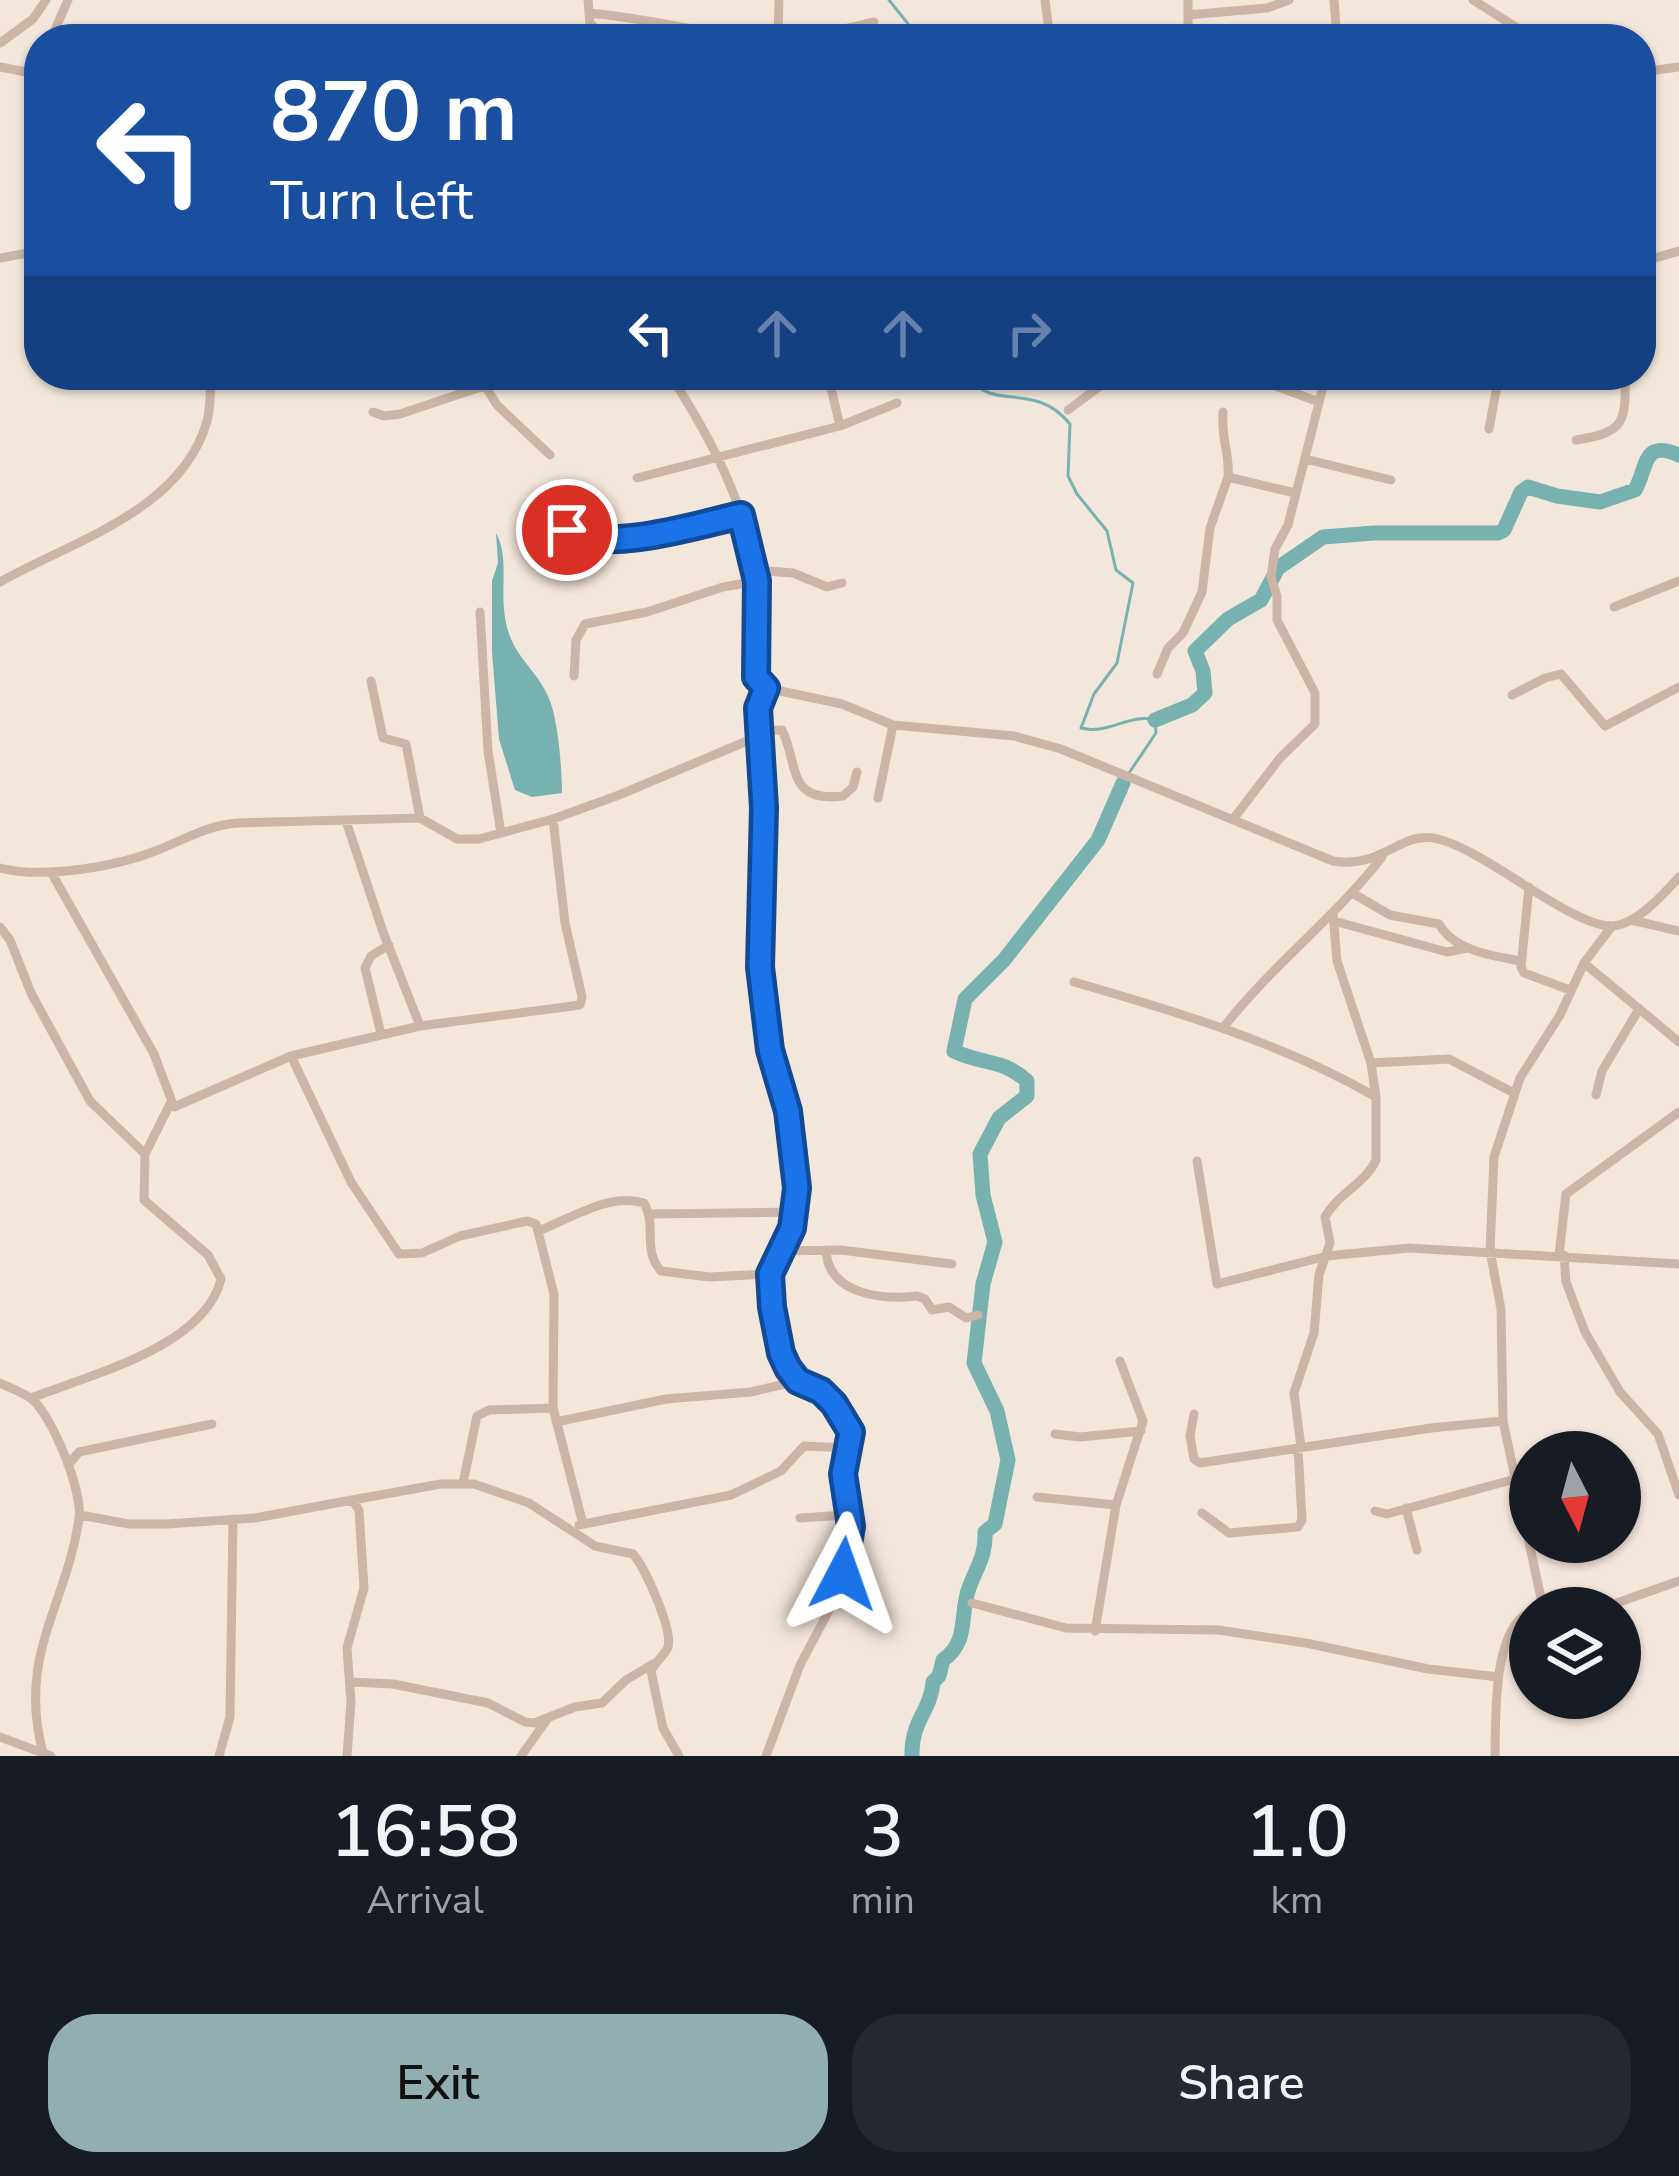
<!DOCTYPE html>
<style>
:root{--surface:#171b24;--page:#242831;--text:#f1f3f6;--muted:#9ea1a6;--accent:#91afb0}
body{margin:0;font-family:"Nunito Sans",sans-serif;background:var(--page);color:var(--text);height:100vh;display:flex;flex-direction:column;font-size:45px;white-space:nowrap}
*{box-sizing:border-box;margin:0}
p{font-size:39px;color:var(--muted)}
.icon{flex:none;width:66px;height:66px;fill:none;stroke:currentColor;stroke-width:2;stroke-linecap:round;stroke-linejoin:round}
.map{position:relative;height:1756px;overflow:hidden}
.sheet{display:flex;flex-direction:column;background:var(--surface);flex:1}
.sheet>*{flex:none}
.banner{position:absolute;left:24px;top:24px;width:1632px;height:366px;border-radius:48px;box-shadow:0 3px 9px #0004;background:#1a4fa0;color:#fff;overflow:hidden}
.needle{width:78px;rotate:174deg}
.controls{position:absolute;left:1509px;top:1431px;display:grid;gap:24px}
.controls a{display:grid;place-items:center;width:132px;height:132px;border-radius:50%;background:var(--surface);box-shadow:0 3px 9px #0004;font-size:60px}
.pin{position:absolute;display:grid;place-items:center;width:102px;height:102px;color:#fff;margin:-51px;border:6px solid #fff;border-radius:50%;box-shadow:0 3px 12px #0007}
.me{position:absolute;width:132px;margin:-66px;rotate:4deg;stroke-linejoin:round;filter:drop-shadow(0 0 9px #0008)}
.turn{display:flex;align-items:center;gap:42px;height:252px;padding:0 48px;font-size:54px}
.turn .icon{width:156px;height:156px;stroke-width:2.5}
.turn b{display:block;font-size:84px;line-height:102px}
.lanes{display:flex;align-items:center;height:114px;padding:0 48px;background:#0003;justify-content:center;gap:60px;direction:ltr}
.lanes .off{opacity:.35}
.eta{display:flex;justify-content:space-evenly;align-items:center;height:204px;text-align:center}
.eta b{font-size:72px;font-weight:600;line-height:84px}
.button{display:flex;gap:24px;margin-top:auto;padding:24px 48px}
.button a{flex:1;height:138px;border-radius:48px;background:var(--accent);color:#111;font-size:48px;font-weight:600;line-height:138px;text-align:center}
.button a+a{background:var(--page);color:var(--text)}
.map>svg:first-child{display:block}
.water{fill:#78b2b0}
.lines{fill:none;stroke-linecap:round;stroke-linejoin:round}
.stream{stroke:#78b2b0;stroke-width:3}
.river{stroke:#78b2b0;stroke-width:15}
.minor{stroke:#ccb5a6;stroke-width:9}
.route-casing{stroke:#114b97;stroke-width:30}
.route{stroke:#1a73e8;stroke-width:21}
</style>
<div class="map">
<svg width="1679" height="1756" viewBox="0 0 1679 1756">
<rect width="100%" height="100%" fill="#f3e6db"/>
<path class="water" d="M 496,533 C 510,558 499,591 506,623 C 513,656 534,667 547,694 C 558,715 562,768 562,793 L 532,797 L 515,790 L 499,739 L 492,652 L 492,581 L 498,563 Z"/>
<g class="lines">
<path class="stream" d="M 889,0 L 909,25 L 910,39
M 968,375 C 992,414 1033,379 1070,424 L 1068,476 L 1077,494 L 1107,531 L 1116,570 L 1133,583 L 1117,663 L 1094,694 L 1081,728 C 1109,735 1129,713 1155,720 L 1156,733 L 1129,773"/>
<path class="river" d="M 1155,720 L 1192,705 L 1205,693 L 1203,671 L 1195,651 L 1228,619 L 1261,600 L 1278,568 L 1323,537 L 1374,533 L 1498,533 L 1504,530 L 1521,492 L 1528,487 L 1557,496 L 1600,502 L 1635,490 C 1648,467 1642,439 1679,455
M 912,1756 C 911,1720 931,1711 933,1682 L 939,1676 L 943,1660 C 970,1641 959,1614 969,1588 C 977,1566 986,1556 985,1532 L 995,1524 L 1008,1460 L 997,1411 L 974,1363 L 983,1284 L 995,1242 L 983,1195 L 980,1154 L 999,1118 L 1027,1096 L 1027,1081 C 1002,1058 982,1065 954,1051 L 965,999 L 1004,960 L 1098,840 L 1123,783"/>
<path class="minor" d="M 588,0 L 591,39
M 1045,0 L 1050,39
M 1188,0 L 1188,39
M 1334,0 L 1337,39
M 1473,0 L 1535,39
M 589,13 C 644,18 697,31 752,39
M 1188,15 L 1267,8 L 1289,0
M 590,23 L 607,39
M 51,39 L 68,0
M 778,39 L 779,0
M 802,39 L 874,22
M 0,43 L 33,19 L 46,0
M 0,67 L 26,72 L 39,59
M 1641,72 L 1679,67
M 0,258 L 39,251
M 1641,262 L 1679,251
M 670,375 C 711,438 747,506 757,582 C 761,613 757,646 756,677 L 766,688 L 842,704 L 893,725 L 1014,736 L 1061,749 L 1333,861 C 1381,870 1402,829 1438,839 C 1487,851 1570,926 1612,926 C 1636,925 1664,894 1679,877
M 828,375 L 840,426
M 1270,375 L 1270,384 L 1319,402
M 485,386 L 497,405 L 550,455
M 1068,410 L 1115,375
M 373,412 L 384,416 L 400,414 L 517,375
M 1223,412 C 1221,441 1230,453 1228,477
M 1489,429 L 1499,375
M 1576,440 C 1625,432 1626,423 1625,375
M 1305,459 L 1391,480
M 637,478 L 840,426 L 897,403
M 547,490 L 567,530 C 607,554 696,525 741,516
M 754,570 L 793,573 L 827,587 L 842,583
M 0,582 C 72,541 182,511 207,421 C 211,407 210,390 211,375
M 1614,607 L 1679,581
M 480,612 L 488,751 L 501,833
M 1157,674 L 1168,648 L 1183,633 L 1202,592 L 1210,528 L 1228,477 L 1295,493
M 574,676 L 576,640 L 585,624 L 647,612 L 723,587 L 757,581
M 371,681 L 383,738 L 406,744 L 420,818
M 1512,695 L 1545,678 L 1561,674 L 1605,726 L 1679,687
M 759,731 L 782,730 C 799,764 786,803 843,796 L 853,787 L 857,772
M 759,736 L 764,808 L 759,967 L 769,1050 L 786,1097 L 796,1159 L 796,1212 L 770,1274 L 772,1307 L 781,1353 L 788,1368 L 798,1381 L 821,1391 L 834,1404 L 851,1433 L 843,1474 L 851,1526 L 843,1574 L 833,1603 L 800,1665 L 766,1756
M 878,798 L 893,725
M 1234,818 L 1280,758 L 1315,724 L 1315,693 L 1277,620 L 1277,596 L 1271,577 L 1275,549 L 1288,525 L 1326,375
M 346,821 L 383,932 L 420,1026
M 0,868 C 44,879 116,867 158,850 C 185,839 208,825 238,823 L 420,818 L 457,839 L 479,839 L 553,819 L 619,795 L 759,736 L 758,708 L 766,688
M 51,872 L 154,1054 L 174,1107 L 291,1056 L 351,1182 L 399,1254 L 422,1253 L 460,1236 L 527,1221 L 536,1224 L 554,1294 L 553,1408 L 583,1524
M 1529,887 L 1521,967 L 1524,973 L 1570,990
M 1354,894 L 1390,915 L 1439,924 C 1454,951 1493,956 1521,961
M 1631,920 L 1679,931
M 1334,921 L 1447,952 L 1468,948
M 0,927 L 10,940 L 31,993 L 90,1101 L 145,1154
M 1584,963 L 1679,1042
M 1074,982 C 1178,1012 1282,1043 1376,1097
M 1223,1028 C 1271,966 1334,919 1382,857
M 381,1034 L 365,968 L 371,956 L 389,945
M 291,1056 L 420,1026 L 580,1005 L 582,997 L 565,923 L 553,819
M 1371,1063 L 1449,1059 L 1514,1093
M 1596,1095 L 1602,1071 L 1639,1009
M 1197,1161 L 1217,1284 L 1327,1256 L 1409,1248 L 1679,1264
M 650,1214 L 796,1212
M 538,1231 C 570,1219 610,1192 644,1203 C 657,1226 642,1250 661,1271 L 709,1277 L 770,1274
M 826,1250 C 828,1295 883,1300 917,1296 L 925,1299 L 932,1310 L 949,1307 L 966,1318 L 978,1315
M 781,1251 L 841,1250 L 952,1264
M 1559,1255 L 1566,1194 L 1679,1112
M 1564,1255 L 1566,1282 L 1585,1332 L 1620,1392 L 1658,1434 L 1679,1495
M 0,1383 C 10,1388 25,1393 33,1400 C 53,1418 83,1492 79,1519 C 66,1607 17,1655 43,1753
M 31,1398 C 89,1375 205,1347 221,1279 L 208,1255 L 144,1200 L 145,1154 L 170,1104
M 1194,1414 L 1190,1436 L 1194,1459 L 1200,1463 L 1431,1428 L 1503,1421
M 556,1422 L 666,1399 L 751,1392 L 798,1381
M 1055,1434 L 1080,1437 L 1141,1431
M 1301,1447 L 1294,1393 L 1314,1333 L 1319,1275 L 1330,1243 L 1325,1217 C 1338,1193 1365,1184 1376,1160 L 1376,1097 L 1371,1063 L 1337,961 L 1333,914
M 68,1465 L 79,1452 L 212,1424
M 463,1483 L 477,1416 L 489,1410 L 553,1408
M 1037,1497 L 1116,1505
M 352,1500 L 441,1484 L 474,1484 L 529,1503 L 595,1546 L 633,1554 C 645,1567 673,1630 668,1647 C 665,1655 655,1662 651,1671 L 663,1728 L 679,1756
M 1406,1508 L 1417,1550
M 1375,1511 L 1387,1514 L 1515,1479
M 1202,1513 L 1229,1533 L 1298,1527 L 1302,1520 L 1298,1448
M 80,1515 L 129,1524 L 167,1524 L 255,1518 L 352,1500 L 359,1510 L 364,1588 L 347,1648 L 351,1702 L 347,1756
M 800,1518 L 846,1515
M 579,1525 L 731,1495 L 781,1471 L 804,1446 L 848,1448
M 972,1603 L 1066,1628 L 1218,1630 L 1306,1643 L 1428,1669 L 1499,1677
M 1550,1608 L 1541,1598 L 1503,1421 L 1501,1309 L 1490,1251 L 1494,1157 L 1520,1078 L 1560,1015 L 1584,963 L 1612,926
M 1587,1608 L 1611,1605 L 1679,1581
M 1095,1631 L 1116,1505 L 1143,1421 L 1120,1361
M 350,1682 L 393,1684 L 488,1703 L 525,1722 L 534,1723 L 575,1707 L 602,1703 L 626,1680 L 653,1664
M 0,1737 L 51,1756
M 219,1756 L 230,1717 L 233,1519
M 521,1756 L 546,1721
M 1495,1756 C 1496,1719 1492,1629 1530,1612"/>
</g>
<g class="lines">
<g class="route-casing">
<path id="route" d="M 567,530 C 606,554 697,525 741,515 L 757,581 L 756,677 L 766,688 L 758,708 L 764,808 L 760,967 L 770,1050 L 788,1111 L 797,1188 L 792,1228 L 770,1274 L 772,1307 L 781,1353 L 788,1368 L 798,1381 L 821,1391 L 834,1404 L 851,1432 L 843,1474 L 851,1526 L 843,1574"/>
</g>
<use href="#route" class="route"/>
</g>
</svg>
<div class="controls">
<a><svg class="needle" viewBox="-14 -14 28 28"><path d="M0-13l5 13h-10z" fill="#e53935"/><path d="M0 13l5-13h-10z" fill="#9ea1a6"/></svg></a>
<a><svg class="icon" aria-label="layers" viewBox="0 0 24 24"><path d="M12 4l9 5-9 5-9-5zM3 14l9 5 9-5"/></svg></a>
</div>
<div class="pin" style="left:567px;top:530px;background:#d93025"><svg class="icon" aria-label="arrive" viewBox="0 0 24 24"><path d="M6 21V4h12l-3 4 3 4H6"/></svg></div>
<svg class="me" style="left:843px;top:1574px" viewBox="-20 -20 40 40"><path d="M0-17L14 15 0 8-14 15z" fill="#1a73e8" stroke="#fff" stroke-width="4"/></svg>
<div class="banner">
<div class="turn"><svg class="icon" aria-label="left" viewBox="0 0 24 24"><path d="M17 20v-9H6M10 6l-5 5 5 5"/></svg><div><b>870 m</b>Turn left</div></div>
<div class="lanes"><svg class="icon" aria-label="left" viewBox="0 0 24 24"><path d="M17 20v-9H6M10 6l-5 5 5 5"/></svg><svg class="icon off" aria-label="ahead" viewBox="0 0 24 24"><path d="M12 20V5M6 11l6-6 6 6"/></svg><svg class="icon off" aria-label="ahead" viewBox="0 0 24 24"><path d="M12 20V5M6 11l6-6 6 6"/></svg><svg class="icon off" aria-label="right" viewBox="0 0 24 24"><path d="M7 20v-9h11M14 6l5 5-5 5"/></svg></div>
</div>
</div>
<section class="sheet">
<div class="eta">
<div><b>16:58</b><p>Arrival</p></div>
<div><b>3</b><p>min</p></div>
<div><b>1.0</b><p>km</p></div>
</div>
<div class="button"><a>Exit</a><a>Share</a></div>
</section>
